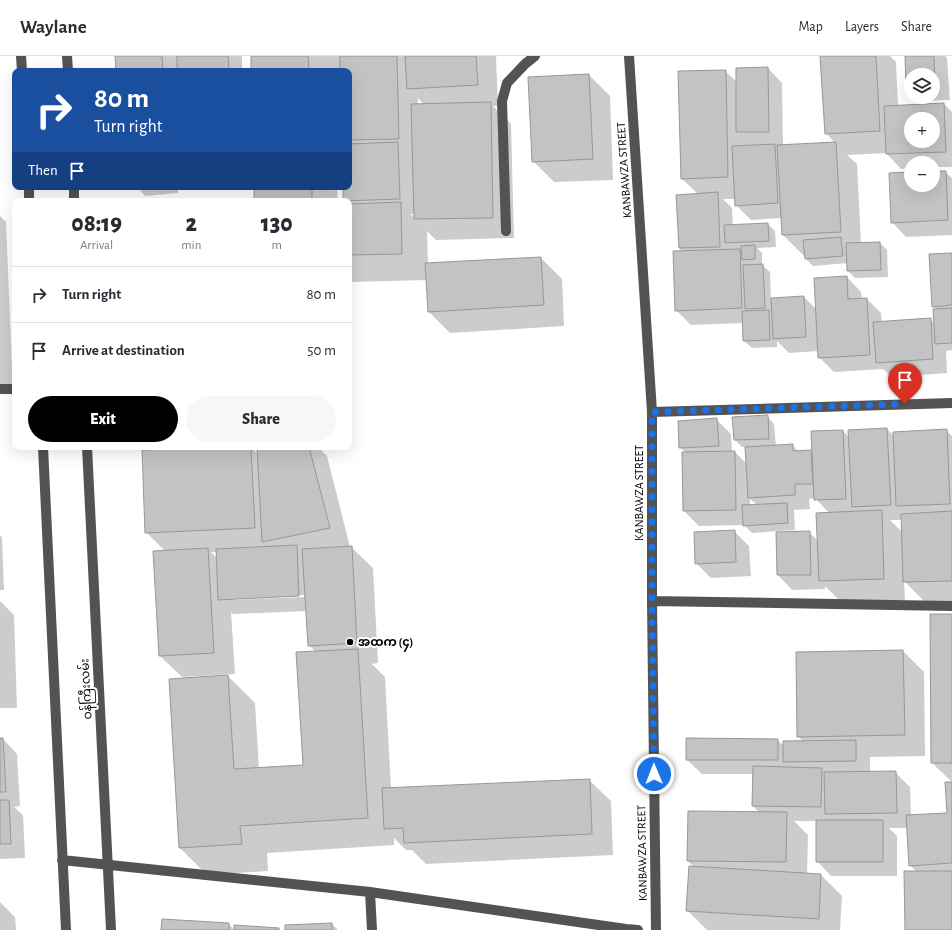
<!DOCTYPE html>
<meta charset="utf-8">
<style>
:root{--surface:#fff;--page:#f7f7f7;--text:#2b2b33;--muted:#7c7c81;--line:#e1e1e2;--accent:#000}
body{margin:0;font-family:"Alegreya Sans","Noto Sans Myanmar",sans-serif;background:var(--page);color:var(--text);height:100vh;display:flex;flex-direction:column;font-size:15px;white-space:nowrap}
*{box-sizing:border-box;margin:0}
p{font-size:13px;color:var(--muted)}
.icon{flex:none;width:22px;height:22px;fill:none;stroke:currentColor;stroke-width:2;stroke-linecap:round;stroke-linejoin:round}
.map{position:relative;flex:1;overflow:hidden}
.side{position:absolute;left:12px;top:142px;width:340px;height:252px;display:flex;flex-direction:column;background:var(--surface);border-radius:8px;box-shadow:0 4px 16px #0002}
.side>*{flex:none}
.banner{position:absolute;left:12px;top:12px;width:340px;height:122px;border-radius:8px;box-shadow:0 4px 16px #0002;background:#1a4fa0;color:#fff;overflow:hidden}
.fabs{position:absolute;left:904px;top:12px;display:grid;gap:8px}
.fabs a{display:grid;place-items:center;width:36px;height:36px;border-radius:50%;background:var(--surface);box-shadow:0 4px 16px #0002;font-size:20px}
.pin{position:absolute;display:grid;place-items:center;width:34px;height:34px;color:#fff;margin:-41px -17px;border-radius:50% 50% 50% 0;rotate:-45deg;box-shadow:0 0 4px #0007}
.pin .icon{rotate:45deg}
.me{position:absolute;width:44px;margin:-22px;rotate:359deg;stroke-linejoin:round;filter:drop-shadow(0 0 3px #0008)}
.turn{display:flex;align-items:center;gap:14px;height:84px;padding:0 16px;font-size:18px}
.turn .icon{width:52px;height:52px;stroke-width:2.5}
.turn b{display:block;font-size:28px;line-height:34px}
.then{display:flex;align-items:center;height:38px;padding:0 16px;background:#0003;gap:8px;font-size:15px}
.eta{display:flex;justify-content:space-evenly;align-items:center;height:68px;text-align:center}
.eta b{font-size:24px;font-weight:800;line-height:28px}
.button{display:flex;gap:8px;margin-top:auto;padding:8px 16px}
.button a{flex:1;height:46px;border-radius:24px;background:var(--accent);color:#fff;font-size:16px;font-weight:800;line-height:46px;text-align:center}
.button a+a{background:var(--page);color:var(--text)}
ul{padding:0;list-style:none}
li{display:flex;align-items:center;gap:12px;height:56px;padding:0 16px;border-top:1px solid var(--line)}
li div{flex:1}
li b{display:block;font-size:15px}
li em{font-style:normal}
header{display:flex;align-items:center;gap:24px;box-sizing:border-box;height:56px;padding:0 20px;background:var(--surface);border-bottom:1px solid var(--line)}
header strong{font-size:19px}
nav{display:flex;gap:22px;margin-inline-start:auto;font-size:14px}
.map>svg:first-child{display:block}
.shadow{fill:#0003;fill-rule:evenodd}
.building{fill:#c3c3c3;stroke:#979797;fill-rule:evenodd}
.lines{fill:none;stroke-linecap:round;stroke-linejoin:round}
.minor{stroke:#535353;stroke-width:10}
.route{stroke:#1a73e8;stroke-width:7;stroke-dasharray:0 12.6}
.poi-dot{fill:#000;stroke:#fff;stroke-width:1.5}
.labels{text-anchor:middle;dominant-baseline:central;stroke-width:4;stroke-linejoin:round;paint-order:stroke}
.street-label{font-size:12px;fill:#000;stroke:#fff}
.poi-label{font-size:12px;font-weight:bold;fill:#000;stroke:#fff;text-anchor:start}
</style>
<header>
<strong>Waylane</strong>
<nav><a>Map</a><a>Layers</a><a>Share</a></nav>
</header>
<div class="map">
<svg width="952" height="874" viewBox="0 0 952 874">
<rect width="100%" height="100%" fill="#fff"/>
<path class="shadow" d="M 116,0 L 242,0 L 242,15 L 117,15 Z
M 252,0 L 496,0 L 498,50 L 493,50 L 511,68 L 514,182 L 436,184 L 427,175 L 428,208 L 541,202 L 562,223 L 564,270 L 450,277 L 429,256 L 427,224 L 349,226 L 349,145 L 344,145 L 344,131 L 349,131 L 349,15 L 252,15 ZM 418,42 L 424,49 L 418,49 ZM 410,158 L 415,158 L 415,162 Z
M 821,0 L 890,0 L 896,6 L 898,50 L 944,48 L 952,56 L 952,111 L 933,111 L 933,107 L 911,107 L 911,112 L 901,113 L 887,98 L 887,97 L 847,99 L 857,108 L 861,188 L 880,187 L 887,194 L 888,221 L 855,222 L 848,215 L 848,207 L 813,210 L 806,203 L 806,200 L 804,200 L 783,179 L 782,162 L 751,164 L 736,149 L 736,143 L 723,143 L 732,152 L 733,170 L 768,168 L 775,175 L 776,191 L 757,192 L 762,197 L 762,209 L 770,216 L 771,243 L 804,241 L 817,254 L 847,221 L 861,236 L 862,243 L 867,243 L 881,257 L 882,266 L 930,263 L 935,268 L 937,254 L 933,250 L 952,198 L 952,294 L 946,295 L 947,317 L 892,321 L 883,313 L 834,316 L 819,301 L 819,295 L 789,297 L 777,285 L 777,291 L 752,292 L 744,285 L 743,267 L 691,269 L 676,254 L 683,196 L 679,192 L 677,140 L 698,138 L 682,123 L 725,15 L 737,26 L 768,12 L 782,27 L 783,90 L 835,87 L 826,77 ZM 911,63 L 933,63 L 933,85 L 911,85 Z
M 906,0 L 945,0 L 947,2 L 950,44 L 922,45 L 918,41 L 933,41 L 933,19 L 911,19 L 911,34 L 907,30 Z
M 589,19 L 610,40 L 613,124 L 554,126 L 533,105 Z
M 933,116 L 945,116 L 952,122 L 952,179 L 906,181 L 892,166 L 911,117 L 911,129 L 933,129 Z
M 137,131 L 178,131 L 178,137 L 145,140 Z
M 255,131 L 337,131 L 338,145 L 255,145 Z
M 0,160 L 6,166 L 13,336 L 0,336 Z
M 767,360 L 774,368 L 776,390 L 792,389 L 798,395 L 810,395 L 813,397 L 843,375 L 849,381 L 887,373 L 894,380 L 946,374 L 952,380 L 952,546 L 926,547 L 904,525 L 905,544 L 841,546 L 825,530 L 825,533 L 792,534 L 778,519 L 809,476 L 818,485 L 829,457 L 815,442 L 809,443 L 810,453 L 794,454 L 795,474 L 752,477 L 744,469 L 699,470 L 684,455 L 686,397 L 680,391 L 716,363 L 731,378 L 732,396 L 735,396 L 747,408 L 746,391 L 742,391 L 735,384 ZM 750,443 L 757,449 L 750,450 ZM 890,464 L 902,464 L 903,477 Z
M 242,391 L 251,391 L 258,398 L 258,391 L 318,391 L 327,400 L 350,491 L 351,491 L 373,512 L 378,607 L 372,608 L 385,621 L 391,733 L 589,724 L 611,745 L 613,799 L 426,808 L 412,794 L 406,794 L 394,782 L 394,789 L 267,797 L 268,815 L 207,819 L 180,792 L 228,620 L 255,647 L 259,713 L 304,710 L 316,596 L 309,589 L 307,555 L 233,558 L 231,556 L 235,618 L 182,621 L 160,600 L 165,495 L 146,476 ZM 211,496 L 217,496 L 217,502 ZM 304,539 L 304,541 L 231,544 L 231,542 Z
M 734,475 L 749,490 L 751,520 L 711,522 L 696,507 Z
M 0,480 L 2,481 L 4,534 L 0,534 Z
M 0,545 L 14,559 L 17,652 L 0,652 Z
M 952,559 L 952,726 L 932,707 Z
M 903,595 L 924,616 L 925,700 L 870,701 L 870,717 L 895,716 L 910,731 L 911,760 L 948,758 L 952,727 L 952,874 L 906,874 L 917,816 L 910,809 L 908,772 L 889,772 L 897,780 L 897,820 L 831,820 L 817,805 L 817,765 L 794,765 L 808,779 L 807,818 L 821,819 L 842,840 L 840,874 L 707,874 L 687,854 L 695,812 L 688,805 L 760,757 L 753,750 L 754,718 L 702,718 L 687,704 L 777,684 L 784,690 L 803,685 L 798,680 Z
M 0,683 L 3,683 L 17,698 L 20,750 L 14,751 L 23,759 L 25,802 L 0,803 Z
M 0,846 L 15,861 L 16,874 L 0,874 Z
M 229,868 L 234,874 L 162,874 Z
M 332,868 L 338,874 L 286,874 Z"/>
<path class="building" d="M 115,0 L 162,0 L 163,15 L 116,15 Z
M 177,0 L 228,0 L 229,15 L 177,15 Z
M 251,0 L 308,0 L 309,15 L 251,15 Z
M 340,0 L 397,0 L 399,83 L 349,84 L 349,15 L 340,15 Z
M 405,0 L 476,0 L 478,29 L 407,33 Z
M 820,0 L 876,0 L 880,75 L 825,78 Z
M 905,0 L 934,0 L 935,29 L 933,30 L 933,19 L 911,19 L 911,31 L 906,31 Z
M 768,11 L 769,76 L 736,76 L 736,12 Z
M 726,14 L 728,121 L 681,123 L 678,15 Z
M 589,18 L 593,103 L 532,106 L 528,21 Z
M 491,46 L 493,162 L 414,163 L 411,48 Z
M 944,47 L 946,96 L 886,98 L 884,50 ZM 911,63 L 933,63 L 933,85 L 911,85 Z
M 398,86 L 400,143 L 343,145 L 343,131 L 349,131 L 349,88 Z
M 836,86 L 841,176 L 782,179 L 777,89 Z
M 775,88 L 778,147 L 735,150 L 732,90 Z
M 933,115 L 946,115 L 948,164 L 891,167 L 889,117 L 911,116 L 911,129 L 933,129 Z
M 254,131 L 312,131 L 312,145 L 254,145 Z
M 718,136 L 720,191 L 679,192 L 676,139 Z
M 401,146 L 402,198 L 349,199 L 349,148 Z
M 768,167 L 769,185 L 725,187 L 724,169 Z
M 841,181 L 843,200 L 805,203 L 803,184 Z
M 880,186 L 881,214 L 847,215 L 846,187 Z
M 755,189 L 755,203 L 742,204 L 741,190 Z
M 740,193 L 742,252 L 675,255 L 673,195 Z
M 952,197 L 952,249 L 932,251 L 929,198 Z
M 541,201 L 544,249 L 428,256 L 425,207 Z
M 763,208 L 765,252 L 745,253 L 743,209 Z
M 847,220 L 848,243 L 867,242 L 870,299 L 818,302 L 814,222 Z
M 804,240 L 806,281 L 773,283 L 771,242 Z
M 952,252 L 952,287 L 935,288 L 933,253 Z
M 769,254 L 770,284 L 743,285 L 742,255 Z
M 931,262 L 933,303 L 876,307 L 873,266 Z
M 768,359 L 769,383 L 734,384 L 732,361 Z
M 717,362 L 719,390 L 679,392 L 678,365 Z
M 887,372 L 891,449 L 852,451 L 848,374 Z
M 947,373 L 950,448 L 896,450 L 893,376 Z
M 843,374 L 846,443 L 814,444 L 811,375 Z
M 793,388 L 793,395 L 811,394 L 813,428 L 795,428 L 795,439 L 748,442 L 745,391 Z
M 219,391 L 251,391 L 255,472 L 145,477 L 142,394 Z
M 257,391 L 309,391 L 330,472 L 262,486 Z
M 735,395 L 736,454 L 683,455 L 682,396 Z
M 787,447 L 788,467 L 743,470 L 742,449 Z
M 882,454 L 884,523 L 819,525 L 816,457 Z
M 952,455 L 952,525 L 903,526 L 901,458 Z
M 735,474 L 736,506 L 695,508 L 694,476 Z
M 810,475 L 811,519 L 777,519 L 776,476 Z
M 297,489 L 299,540 L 218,544 L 216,493 Z
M 352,490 L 357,587 L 308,590 L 302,493 Z
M 208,492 L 214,597 L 159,600 L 153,495 Z
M 930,558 L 952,558 L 952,707 L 931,707 Z
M 358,593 L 368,762 L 240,770 L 242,788 L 179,792 L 169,623 L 228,619 L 234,713 L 303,709 L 296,596 Z
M 903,594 L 905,679 L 797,681 L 796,596 Z
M 0,682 L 3,682 L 6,736 L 0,736 Z
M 686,682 L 778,683 L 778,704 L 686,704 Z
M 856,684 L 856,705 L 783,706 L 783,685 Z
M 753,710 L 822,712 L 821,751 L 752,750 Z
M 896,715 L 897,757 L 825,758 L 824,716 Z
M 590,723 L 592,778 L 404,787 L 403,772 L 384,773 L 382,732 Z
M 945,726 L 952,726 L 952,807 L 909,810 L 906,759 L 947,757 Z
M 0,744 L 9,744 L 11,788 L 0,788 Z
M 688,755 L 787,756 L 786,806 L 687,805 Z
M 816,764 L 883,764 L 883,806 L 816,806 Z
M 689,810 L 821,818 L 819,863 L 686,855 Z
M 904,815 L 952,815 L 952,874 L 905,874 Z
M 162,863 L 229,867 L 229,874 L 161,874 Z
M 332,867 L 332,874 L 285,874 L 285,869 Z
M 234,869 L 279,872 L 279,874 L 234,874 Z"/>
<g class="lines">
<path class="minor" d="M 21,0 L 22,15
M 67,0 L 68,15
M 629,0 L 652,356 L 652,545 L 656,874
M 29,131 L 29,145
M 74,131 L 74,145
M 506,175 L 502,45 L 507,27 L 525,8 L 535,0
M 0,333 L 15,333
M 652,356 L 952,347
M 43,391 L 66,874
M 87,391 L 111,874
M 652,545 L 952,550
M 62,804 L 370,836 L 626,873 L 638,874
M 370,836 L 372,874"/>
</g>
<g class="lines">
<path class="route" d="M 654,718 L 652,546 L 652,356 L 905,348"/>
</g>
<circle class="poi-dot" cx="350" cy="586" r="4"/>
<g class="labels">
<g class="street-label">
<text transform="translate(624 114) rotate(-94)">KANBAWZA STREET</text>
<text transform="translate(639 437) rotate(-90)">KANBAWZA STREET</text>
<text transform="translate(86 633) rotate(-93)">ဝန်ကြီးလမ်း</text>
<text transform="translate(642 797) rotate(-91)">KANBAWZA STREET</text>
</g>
<g class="poi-label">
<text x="358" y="586">အထက (၄)</text>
</g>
</g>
</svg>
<div class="fabs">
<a><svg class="icon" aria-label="layers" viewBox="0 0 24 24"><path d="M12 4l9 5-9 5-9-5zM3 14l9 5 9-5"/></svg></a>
<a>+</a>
<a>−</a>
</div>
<div class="pin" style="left:905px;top:348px;background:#d93025"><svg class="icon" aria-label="arrive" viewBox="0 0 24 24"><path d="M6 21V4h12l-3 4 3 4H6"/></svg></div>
<svg class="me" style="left:654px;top:718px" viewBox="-20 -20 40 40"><circle r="17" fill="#1a73e8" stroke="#fff" stroke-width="3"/><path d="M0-11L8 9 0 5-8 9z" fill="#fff"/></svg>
<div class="banner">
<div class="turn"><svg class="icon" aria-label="right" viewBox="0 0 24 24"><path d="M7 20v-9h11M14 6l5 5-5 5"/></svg><div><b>80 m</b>Turn right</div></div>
<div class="then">Then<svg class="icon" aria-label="arrive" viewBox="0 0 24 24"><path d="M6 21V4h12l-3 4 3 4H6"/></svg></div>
</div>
<section class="side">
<div class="eta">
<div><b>08:19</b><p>Arrival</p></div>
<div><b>2</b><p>min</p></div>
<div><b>130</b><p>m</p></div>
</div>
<ul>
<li><svg class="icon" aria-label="right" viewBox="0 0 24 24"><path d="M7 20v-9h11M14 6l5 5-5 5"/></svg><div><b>Turn right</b></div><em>80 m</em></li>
<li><svg class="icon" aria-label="arrive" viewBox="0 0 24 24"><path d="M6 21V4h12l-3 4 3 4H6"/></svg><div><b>Arrive at destination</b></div><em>50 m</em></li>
</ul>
<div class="button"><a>Exit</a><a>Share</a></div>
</section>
</div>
